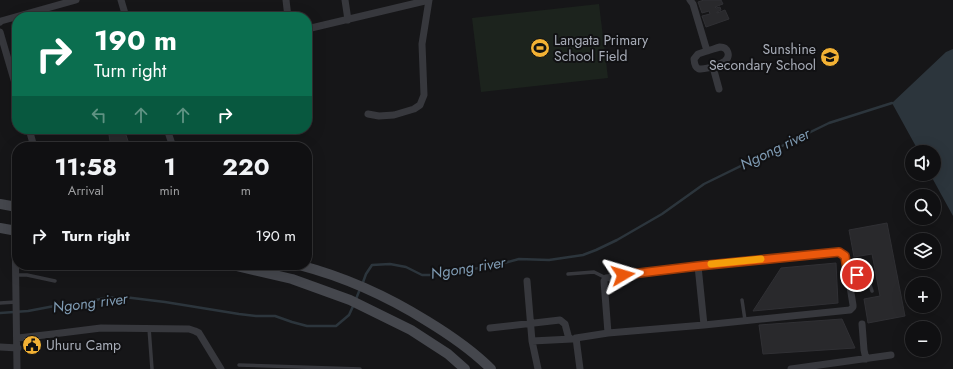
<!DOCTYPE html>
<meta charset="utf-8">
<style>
:root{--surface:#101012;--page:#1e1e20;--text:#f1f3f6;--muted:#9c9d9f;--line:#303032}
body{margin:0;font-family:Jost,sans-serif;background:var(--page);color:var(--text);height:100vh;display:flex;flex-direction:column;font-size:15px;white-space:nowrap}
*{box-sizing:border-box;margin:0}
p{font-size:13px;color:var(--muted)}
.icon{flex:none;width:22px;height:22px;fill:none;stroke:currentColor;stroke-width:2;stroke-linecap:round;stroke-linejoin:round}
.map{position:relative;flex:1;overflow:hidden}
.panel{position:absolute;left:12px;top:142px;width:300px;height:128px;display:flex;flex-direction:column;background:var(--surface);border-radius:16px;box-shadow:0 4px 16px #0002,0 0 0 1px var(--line)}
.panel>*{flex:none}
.hud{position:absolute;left:12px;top:12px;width:300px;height:122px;border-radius:16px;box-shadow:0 4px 16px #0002,0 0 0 1px var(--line);background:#0b6e4f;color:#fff;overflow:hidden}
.tools{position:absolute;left:905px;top:145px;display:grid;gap:8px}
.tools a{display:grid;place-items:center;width:36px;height:36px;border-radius:50%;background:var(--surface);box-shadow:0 4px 16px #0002,0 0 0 1px var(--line);font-size:20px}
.pin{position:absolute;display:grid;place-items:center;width:34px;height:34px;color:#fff;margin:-17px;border:2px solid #fff;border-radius:50%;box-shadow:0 1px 4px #0007}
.me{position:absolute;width:44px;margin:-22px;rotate:83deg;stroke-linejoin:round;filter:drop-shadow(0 0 3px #0008)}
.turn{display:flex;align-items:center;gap:14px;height:84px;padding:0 16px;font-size:18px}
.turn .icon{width:52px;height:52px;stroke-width:2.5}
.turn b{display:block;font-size:28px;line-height:34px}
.lanes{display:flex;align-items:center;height:38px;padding:0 16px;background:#0003;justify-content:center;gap:20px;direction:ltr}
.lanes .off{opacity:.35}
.eta{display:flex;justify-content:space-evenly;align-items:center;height:68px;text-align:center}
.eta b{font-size:24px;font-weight:700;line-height:28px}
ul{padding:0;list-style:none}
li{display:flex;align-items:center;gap:12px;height:52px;padding:0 16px}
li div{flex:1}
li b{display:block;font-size:15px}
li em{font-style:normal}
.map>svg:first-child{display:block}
.green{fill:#1c231d}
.water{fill:#2c353c}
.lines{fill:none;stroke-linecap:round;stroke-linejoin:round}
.stream{stroke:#2c353c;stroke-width:2.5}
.building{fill:#29292c;stroke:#303034}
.lane{stroke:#37383d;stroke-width:3.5}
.street{stroke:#37383d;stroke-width:7}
.secondary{stroke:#45474d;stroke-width:10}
.route-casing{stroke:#983908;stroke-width:10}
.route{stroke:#ea580c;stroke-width:7}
.slow{stroke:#f59e0b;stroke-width:7}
.labels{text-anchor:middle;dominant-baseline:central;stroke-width:4;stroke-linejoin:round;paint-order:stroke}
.poi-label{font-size:14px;fill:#a8adb8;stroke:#111113;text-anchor:start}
.water-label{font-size:15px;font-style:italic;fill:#7f9bb3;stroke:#111113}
</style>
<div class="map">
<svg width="953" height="369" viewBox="0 0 953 369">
<rect width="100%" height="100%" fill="#161618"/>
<path class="green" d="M 599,4 L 608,78 L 481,92 L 472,18 Z"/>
<path class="water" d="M 953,49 L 953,216 L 930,174 L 934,174 L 934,152 L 919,152 L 892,103 L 946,52 Z"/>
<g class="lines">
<path class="stream" d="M 362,285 L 366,274 L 372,265 L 390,264 L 406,267 L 422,275 L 439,275 L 454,274 L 471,269 L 489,267 L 519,259 L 549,260 L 583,255 L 596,250 L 617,240 L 662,214 L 704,184 L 829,123 L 892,103
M 356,299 L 360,289
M 0,313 L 28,311 L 65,304 L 83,303 L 105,298 L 124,297 L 165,302 L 239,314 L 256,316 L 275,316 L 292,322 L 307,326 L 336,326 L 349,315 L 354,304"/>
</g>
<path class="building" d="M 704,0 L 721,0 L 723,4 L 715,7 L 716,8 L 720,7 L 721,10 L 717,12 L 717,13 L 725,10 L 729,19 L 706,27 L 702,16 L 710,14 L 709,11 L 702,13 L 698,2 Z
M 108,129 L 124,129 L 130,147 L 111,147 Z
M 887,223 L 905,316 L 868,323 L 864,299 L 880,296 L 872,254 L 854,257 L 849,230 Z
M 836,263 L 838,303 L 753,311 L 781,268 Z
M 842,319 L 855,348 L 763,354 L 759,325 Z"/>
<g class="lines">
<path class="lane" d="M 864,264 L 866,273 L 872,291
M 568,274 L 594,272 L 606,278
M 16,275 L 27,275 L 55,281
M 848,276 L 866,273
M 742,300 L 745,320
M 0,303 L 16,302
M 149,328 L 152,369
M 239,365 L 360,369"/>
<path class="street" d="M 121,0 L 126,17
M 286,0 L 288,17
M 345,0 L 348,20
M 690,0 L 693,4 L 707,51 C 711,50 716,48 720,47 C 728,47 731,56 725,61 C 721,64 716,65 713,67 L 719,89
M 0,22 L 1,21 L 76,0
M 307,29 L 429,0
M 0,32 L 17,90
M 707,51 L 698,54 L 694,59 C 695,73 702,69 713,67
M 368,114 L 379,116 L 394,115 L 414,109 L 420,105 L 424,95 L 422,44 L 429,0
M 29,129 L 34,147
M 167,129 L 173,147
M 15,231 L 17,369
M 527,281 L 532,341 L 538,369
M 862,324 L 864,350 L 866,359
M 490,328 L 560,320 L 565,324 L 569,339
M 608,333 L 604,281 L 606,278 L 698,266
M 18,338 L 53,334 L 101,328 L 189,329 L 195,331 L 199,333 L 221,369
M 532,341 L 572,339
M 0,347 L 18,348
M 580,369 L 576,338 L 608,333 L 704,325 L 850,310 L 853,307 L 853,305 L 845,256 L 844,254 L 839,252 L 698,266 L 704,325
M 791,369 L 891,355"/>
<path class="secondary" d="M 0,204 L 17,207
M 0,228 L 17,231
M 232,265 L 292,279 L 350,300 L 411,330 L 448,354 L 465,369
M 299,265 C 345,277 387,296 427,321 C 450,335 472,350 491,369"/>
</g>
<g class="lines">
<g class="route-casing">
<path id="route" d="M 623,275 L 698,266 L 839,252 L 845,256 L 848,276 L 857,275"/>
</g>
<use href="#route" class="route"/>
<path class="slow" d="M 711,264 L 761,259"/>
</g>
<defs>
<g id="stadium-disc" transform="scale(1)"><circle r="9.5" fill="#f2b134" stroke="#111113"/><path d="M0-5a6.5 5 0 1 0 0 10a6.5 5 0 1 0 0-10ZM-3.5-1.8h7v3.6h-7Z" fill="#111"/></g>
<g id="school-disc" transform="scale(1)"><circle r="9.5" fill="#f2b134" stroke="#111113"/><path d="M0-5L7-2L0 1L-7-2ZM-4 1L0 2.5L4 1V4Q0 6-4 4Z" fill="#111"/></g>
<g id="civic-disc" transform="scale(1)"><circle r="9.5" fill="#f2b134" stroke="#111113"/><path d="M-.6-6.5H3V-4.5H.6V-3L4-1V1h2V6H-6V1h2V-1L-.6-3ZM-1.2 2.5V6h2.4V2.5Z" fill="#111"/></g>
</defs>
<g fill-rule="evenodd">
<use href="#stadium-disc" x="540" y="48"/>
<use href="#school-disc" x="830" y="57"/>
<use href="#civic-disc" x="32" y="345"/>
</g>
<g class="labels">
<g class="poi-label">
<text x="554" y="40">Langata Primary<tspan x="554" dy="16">School Field</tspan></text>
<text x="816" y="49" text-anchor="end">Sunshine<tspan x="816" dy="16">Secondary School</tspan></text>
<text x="46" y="345">Uhuru Camp</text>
</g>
<g class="water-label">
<text transform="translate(775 149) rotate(-26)">Ngong river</text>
<text transform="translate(468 268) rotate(-9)">Ngong river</text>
<text transform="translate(90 303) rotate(-7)">Ngong river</text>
</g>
</g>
</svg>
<div class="tools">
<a><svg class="icon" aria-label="sound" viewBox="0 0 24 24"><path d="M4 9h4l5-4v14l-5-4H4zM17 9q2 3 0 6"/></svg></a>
<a><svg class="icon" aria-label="search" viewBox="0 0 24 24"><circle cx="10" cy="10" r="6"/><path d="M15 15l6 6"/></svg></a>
<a><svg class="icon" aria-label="layers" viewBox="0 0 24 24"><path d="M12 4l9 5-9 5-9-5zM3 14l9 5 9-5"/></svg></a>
<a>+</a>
<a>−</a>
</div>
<div class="pin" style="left:857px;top:275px;background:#d93025"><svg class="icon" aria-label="arrive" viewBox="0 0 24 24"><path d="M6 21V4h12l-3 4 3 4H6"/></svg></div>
<svg class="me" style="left:623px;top:275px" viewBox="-20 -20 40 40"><path d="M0-17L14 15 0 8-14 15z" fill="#ea580c" stroke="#fff" stroke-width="4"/></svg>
<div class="hud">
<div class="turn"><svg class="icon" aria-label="right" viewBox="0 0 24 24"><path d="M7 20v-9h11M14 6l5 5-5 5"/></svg><div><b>190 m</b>Turn right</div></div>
<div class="lanes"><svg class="icon off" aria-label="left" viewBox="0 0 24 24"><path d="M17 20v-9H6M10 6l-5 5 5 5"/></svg><svg class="icon off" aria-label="ahead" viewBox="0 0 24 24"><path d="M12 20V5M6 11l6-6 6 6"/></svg><svg class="icon off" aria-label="ahead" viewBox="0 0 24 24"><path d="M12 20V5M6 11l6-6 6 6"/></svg><svg class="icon" aria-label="right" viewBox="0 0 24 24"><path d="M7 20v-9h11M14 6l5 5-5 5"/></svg></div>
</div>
<section class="panel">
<div class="eta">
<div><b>11:58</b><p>Arrival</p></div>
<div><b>1</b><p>min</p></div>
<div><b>220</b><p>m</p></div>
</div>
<ul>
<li><svg class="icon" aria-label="right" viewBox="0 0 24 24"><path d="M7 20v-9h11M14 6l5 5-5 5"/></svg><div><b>Turn right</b></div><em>190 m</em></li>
</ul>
</section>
</div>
